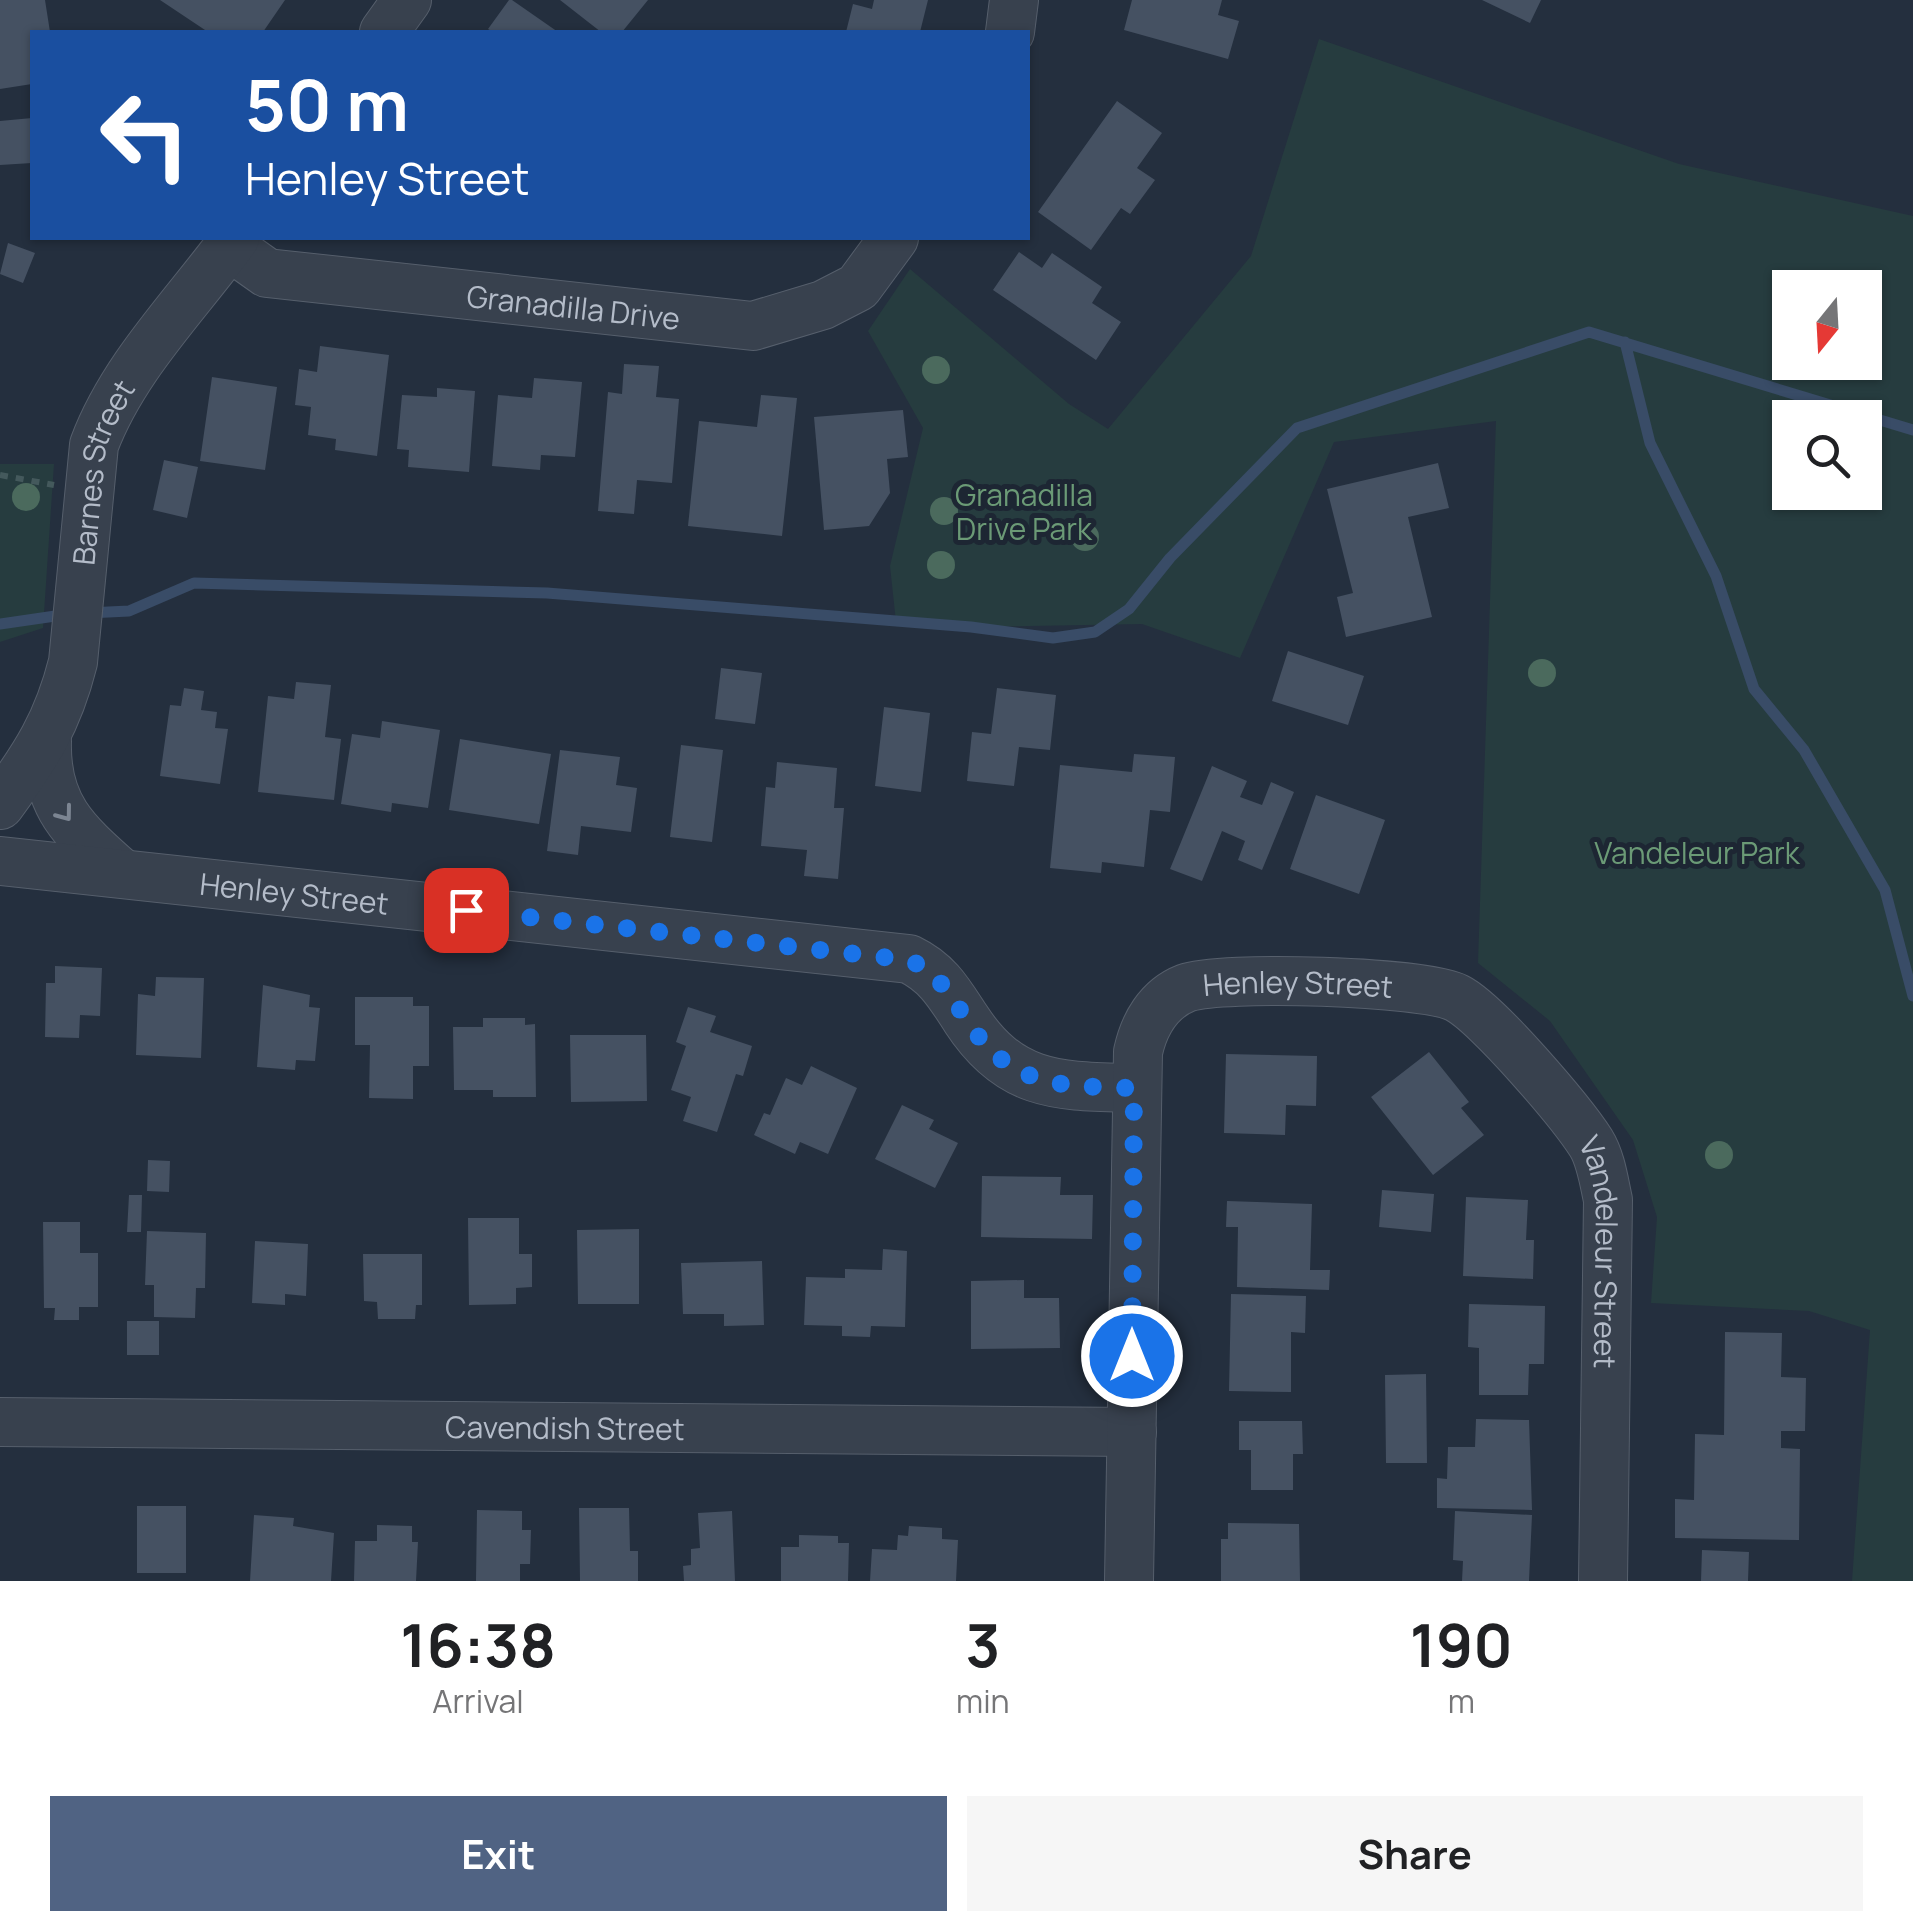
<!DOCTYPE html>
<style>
:root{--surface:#fff;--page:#f6f6f6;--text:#202124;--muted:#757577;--accent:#506383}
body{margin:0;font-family:Manrope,sans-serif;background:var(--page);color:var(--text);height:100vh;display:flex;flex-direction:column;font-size:38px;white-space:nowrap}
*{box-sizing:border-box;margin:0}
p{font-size:32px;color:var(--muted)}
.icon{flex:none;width:55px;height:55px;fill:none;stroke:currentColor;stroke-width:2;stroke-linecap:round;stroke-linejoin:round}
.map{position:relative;height:1581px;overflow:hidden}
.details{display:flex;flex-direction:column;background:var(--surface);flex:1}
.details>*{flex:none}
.banner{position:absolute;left:30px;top:30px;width:1000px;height:210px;border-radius:0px;box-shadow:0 2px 8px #0004;background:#1a4fa0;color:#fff;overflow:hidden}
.needle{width:65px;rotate:198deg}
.controls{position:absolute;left:1772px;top:270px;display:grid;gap:20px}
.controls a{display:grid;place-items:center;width:110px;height:110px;border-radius:0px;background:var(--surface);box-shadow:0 2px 8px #0004;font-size:50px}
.pin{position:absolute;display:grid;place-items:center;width:85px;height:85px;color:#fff;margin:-42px;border-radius:20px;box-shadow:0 5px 15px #0006}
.me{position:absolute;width:110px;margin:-55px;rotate:0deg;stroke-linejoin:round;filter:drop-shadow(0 0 8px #0008)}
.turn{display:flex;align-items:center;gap:35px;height:210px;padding:0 50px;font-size:45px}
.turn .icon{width:130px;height:130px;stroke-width:2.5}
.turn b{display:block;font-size:70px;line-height:85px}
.eta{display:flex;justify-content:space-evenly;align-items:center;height:170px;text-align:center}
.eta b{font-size:60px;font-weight:700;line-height:70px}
.cta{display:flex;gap:20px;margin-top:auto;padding:20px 50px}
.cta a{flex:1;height:115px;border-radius:0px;background:var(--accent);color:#fff;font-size:40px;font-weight:700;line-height:115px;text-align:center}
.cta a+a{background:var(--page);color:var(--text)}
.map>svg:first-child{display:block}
.green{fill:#263c3f;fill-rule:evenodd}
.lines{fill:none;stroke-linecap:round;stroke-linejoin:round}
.stream{stroke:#394c67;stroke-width:11}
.building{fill:#455162}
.minor-casing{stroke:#565f6c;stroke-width:50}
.path{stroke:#44595c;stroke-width:6;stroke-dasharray:8 8;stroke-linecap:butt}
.minor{stroke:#38414e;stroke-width:48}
.tree{fill:#4b6a5d}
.oneway{stroke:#7c8592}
.route{stroke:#1a73e8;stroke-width:18;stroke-dasharray:0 32.4}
.labels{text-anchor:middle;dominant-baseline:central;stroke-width:10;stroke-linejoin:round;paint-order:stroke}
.street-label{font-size:30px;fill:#b4bcc9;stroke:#1d2633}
.park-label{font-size:30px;fill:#6b9a76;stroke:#1d2633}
</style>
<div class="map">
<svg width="1913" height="1581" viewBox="0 0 1913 1581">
<rect width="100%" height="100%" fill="#242f3e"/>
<path class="green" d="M 1319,39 L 1679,164 L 1913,216 L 1913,1581 L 1852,1581 L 1870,1330 L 1809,1311 L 1651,1303 L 1657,1217 L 1633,1140 L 1550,1021 L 1478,963 L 1496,421 L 1334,442 L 1240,658 L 1142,624 L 971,627 L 896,622 L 890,566 L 923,428 L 868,331 L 910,269 L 1069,404 L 1108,429 L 1251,256 ZM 1790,288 L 1865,288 L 1865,362 L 1790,362 ZM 1790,418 L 1865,418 L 1865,492 L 1790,492 Z
M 0,464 L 54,464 L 43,628 L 0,642 Z"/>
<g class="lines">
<path class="stream" d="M 1625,342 L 1650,443 L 1716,576 L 1754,689 L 1804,750 L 1885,890 L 1913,996
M 88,613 L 129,611 L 194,583 L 547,593 L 971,627 L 1053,638 L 1095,632 L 1129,609 L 1170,558 L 1297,428 L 1589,332 L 1913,430
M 0,624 L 69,614"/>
</g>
<path class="building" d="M 0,0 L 45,0 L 50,32 L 32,32 L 32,84 L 0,89 Z
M 160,0 L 285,0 L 263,32 L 208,32 Z
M 509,0 L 512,0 L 558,32 L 493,32 L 488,29 Z
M 560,0 L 648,0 L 622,32 L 601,32 Z
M 874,0 L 928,0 L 920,32 L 846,32 L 853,4 L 872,9 Z
M 1132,0 L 1222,0 L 1218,15 L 1239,21 L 1228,59 L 1124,30 Z
M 1482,0 L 1541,0 L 1530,23 Z
M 1117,101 L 1162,133 L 1137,168 L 1155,180 L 1130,214 L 1121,208 L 1091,250 L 1038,212 Z
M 32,118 L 32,163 L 0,165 L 0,121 Z
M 8,243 L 35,253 L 23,283 L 0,274 Z
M 1019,252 L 1042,268 L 1052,253 L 1102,287 L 1092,303 L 1121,322 L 1096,360 L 993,290 Z
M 320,346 L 389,355 L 377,456 L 335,450 L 336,439 L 308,435 L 311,407 L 295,405 L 299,369 L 317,372 Z
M 624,364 L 659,366 L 656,397 L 679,399 L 672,483 L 637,480 L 634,514 L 598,511 L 608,392 L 622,394 Z
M 212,377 L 277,387 L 265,470 L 200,461 Z
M 534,378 L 582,382 L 575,457 L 541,455 L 540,470 L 492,466 L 498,395 L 532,398 Z
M 437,388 L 475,391 L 469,472 L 408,467 L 409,450 L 397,449 L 402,395 L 437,397 Z
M 761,395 L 797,398 L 782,536 L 688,526 L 699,421 L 757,427 Z
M 903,410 L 908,457 L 887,459 L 890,493 L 869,526 L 824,530 L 814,417 Z
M 164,460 L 198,467 L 187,518 L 153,510 Z
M 1438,463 L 1449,508 L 1408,517 L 1432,617 L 1346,637 L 1337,597 L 1353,593 L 1327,489 Z
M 1288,651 L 1364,676 L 1348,725 L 1272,701 Z
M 721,668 L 762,673 L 755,724 L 715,719 Z
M 296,682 L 331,685 L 325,737 L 341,739 L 334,800 L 258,792 L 268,696 L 294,699 Z
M 184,688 L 204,691 L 201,710 L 217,712 L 215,728 L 228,729 L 220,784 L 160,776 L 170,705 L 181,706 Z
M 997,688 L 1056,695 L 1050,750 L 1019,747 L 1014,786 L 967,781 L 972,732 L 991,734 Z
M 884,707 L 930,713 L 921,792 L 875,786 Z
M 382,721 L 440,730 L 428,808 L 392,803 L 391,812 L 341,804 L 352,734 L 380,738 Z
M 460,739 L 551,754 L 539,824 L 449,810 Z
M 681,745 L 723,750 L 712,842 L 670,837 Z
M 560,750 L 620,757 L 616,785 L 637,788 L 631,832 L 581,826 L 578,855 L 547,851 Z
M 1134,754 L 1175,757 L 1170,812 L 1150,810 L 1144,867 L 1102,862 L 1101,873 L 1050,868 L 1060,765 L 1132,772 Z
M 777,762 L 837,768 L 834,808 L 844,808 L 838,879 L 804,876 L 807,850 L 761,846 L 766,787 L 775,788 Z
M 1212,766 L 1247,781 L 1240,797 L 1262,805 L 1271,782 L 1294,792 L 1262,870 L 1238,860 L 1245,841 L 1222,831 L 1202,881 L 1170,869 Z
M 1316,795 L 1385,820 L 1359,894 L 1290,869 Z
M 55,966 L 102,968 L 100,1016 L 80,1015 L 79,1038 L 45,1037 L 46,983 L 55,983 Z
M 156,977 L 204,978 L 201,1058 L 136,1055 L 138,994 L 155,996 Z
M 263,985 L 310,995 L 309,1007 L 320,1008 L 315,1061 L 296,1060 L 295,1070 L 257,1067 Z
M 355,997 L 413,997 L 413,1006 L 429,1006 L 429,1066 L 413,1066 L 413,1099 L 369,1098 L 370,1045 L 355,1045 Z
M 688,1007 L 716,1016 L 710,1032 L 752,1046 L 743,1076 L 736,1074 L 717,1132 L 683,1121 L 691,1097 L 671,1090 L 686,1046 L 676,1042 Z
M 483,1018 L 525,1018 L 525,1025 L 535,1024 L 536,1097 L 493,1097 L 493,1090 L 454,1090 L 453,1027 L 483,1027 Z
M 570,1035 L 646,1035 L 647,1101 L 571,1102 Z
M 1429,1052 L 1469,1102 L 1461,1108 L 1484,1135 L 1433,1175 L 1371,1097 Z
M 1226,1054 L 1317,1056 L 1316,1106 L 1286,1105 L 1285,1135 L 1224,1133 Z
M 811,1066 L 857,1088 L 828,1154 L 800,1142 L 795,1154 L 754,1135 L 764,1113 L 770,1115 L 786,1078 L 802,1085 Z
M 902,1105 L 934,1120 L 929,1129 L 958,1143 L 935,1188 L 875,1159 Z
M 148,1160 L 170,1161 L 169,1192 L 147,1191 Z
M 982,1176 L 1061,1177 L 1060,1195 L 1093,1195 L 1092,1239 L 981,1237 Z
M 1382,1190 L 1434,1194 L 1431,1232 L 1379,1227 Z
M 129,1195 L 142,1195 L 141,1232 L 127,1232 Z
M 1466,1197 L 1528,1200 L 1526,1240 L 1534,1240 L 1533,1279 L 1463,1276 Z
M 1227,1201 L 1312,1204 L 1310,1270 L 1330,1270 L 1329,1290 L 1237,1287 L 1238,1227 L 1226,1227 Z
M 468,1218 L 519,1218 L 519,1254 L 532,1254 L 532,1287 L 516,1288 L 516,1304 L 469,1305 Z
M 43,1222 L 80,1222 L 80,1253 L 98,1253 L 98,1307 L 79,1307 L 79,1320 L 54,1320 L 55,1308 L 44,1308 Z
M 639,1229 L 639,1304 L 578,1304 L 577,1230 Z
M 147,1231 L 206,1233 L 205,1288 L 196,1288 L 195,1318 L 154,1317 L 154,1285 L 145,1285 Z
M 255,1241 L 308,1244 L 306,1296 L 285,1294 L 285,1305 L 252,1303 Z
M 883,1249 L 907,1251 L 905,1327 L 871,1326 L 870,1337 L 842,1336 L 842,1326 L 804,1325 L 806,1277 L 845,1278 L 845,1269 L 882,1270 Z
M 363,1254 L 422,1254 L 422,1305 L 416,1305 L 415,1319 L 378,1319 L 377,1302 L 364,1301 Z
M 762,1261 L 764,1325 L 724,1326 L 724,1314 L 683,1314 L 681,1263 Z
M 1024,1280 L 1024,1298 L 1059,1298 L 1060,1348 L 971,1349 L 971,1281 Z
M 1231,1294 L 1306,1296 L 1305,1333 L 1291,1332 L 1291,1392 L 1229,1391 Z
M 1469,1304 L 1545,1306 L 1544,1364 L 1529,1364 L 1528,1395 L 1479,1395 L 1479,1348 L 1468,1347 Z
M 127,1321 L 159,1321 L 159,1355 L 127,1355 Z
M 1725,1332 L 1782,1333 L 1781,1377 L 1806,1378 L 1805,1431 L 1781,1431 L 1781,1448 L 1800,1449 L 1799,1540 L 1675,1538 L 1675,1499 L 1694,1500 L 1695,1434 L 1724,1435 Z
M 1426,1374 L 1427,1463 L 1386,1463 L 1385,1375 Z
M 1476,1419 L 1529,1420 L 1532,1510 L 1437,1508 L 1437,1478 L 1447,1479 L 1448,1447 L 1475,1447 Z
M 1239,1421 L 1302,1421 L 1303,1454 L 1293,1454 L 1293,1490 L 1251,1490 L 1251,1450 L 1239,1450 Z
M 137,1506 L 186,1506 L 186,1573 L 137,1573 Z
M 579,1508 L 629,1508 L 630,1551 L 638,1551 L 638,1581 L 580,1581 Z
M 477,1510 L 522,1511 L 522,1530 L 531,1530 L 530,1564 L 520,1564 L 520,1581 L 476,1581 Z
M 732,1511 L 735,1581 L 684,1581 L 683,1566 L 691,1565 L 691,1549 L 700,1548 L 698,1513 Z
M 1455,1511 L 1532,1515 L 1529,1581 L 1462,1581 L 1463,1561 L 1453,1560 Z
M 254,1515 L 294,1518 L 293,1526 L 334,1533 L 331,1581 L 250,1581 Z
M 1228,1523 L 1299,1524 L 1300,1581 L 1221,1581 L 1221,1539 L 1228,1539 Z
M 377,1525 L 412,1526 L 412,1542 L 418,1542 L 416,1581 L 354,1581 L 355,1541 L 377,1541 Z
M 909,1526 L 942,1528 L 942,1539 L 958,1540 L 956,1581 L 870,1581 L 872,1549 L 897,1550 L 898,1535 L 908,1536 Z
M 799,1535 L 838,1536 L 838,1543 L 849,1543 L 848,1581 L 781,1581 L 781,1547 L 799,1547 Z
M 1702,1550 L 1749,1552 L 1748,1581 L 1701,1581 Z"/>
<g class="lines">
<g class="minor-casing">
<g id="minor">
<path d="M 384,32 L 407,0"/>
<path d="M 1010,32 L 1014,0"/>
<path id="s1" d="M 229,246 L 267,273 L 753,326 L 823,305 L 858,287 L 894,238"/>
<path d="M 47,741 C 45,805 74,831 119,871"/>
<path id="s2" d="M 0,805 C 36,756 58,722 73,662 L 94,445 C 123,367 187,304 235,238"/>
<path id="s3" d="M 1,861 L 909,959 C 938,973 949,993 966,1019 C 1011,1088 1059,1086 1134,1088"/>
<path id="s4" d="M 0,1422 L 1132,1432"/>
<path id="s5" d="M 1129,1581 L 1138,1052 C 1144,1025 1158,999 1186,988 C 1221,975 1424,981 1457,998 C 1487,1013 1571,1112 1591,1143 C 1601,1159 1604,1182 1608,1200 L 1603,1581"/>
</g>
</g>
<path class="path" d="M 0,475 L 54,485"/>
<use href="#minor" class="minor"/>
</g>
<g class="tree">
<circle cx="936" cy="370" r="14"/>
<circle cx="26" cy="497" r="14"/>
<circle cx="944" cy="511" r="14"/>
<circle cx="1085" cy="537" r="14"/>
<circle cx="941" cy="565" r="14"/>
<circle cx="1542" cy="673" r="14"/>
<circle cx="1719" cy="1155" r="14"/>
</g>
<defs><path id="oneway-chevron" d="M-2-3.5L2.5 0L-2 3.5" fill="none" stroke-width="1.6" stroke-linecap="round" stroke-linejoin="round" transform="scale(2.5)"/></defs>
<use class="oneway" href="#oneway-chevron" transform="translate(65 814) rotate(53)"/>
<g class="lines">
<path class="route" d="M 466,910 L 909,960 C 938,973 949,993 966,1019 C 1011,1088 1059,1086 1134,1088 L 1132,1356"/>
</g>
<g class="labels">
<g class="street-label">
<text stroke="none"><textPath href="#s1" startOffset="355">Granadilla Drive</textPath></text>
<text stroke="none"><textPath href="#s2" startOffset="355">Barnes Street</textPath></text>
<text stroke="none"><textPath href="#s3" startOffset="295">Henley Street</textPath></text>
<text stroke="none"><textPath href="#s5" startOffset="725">Henley Street</textPath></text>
<text stroke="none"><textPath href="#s5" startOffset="1195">Vandeleur Street</textPath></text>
<text stroke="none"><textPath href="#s4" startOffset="565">Cavendish Street</textPath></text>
</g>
<g class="park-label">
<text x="1024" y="494">Granadilla<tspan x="1024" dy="34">Drive Park</tspan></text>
<text x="1697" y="852">Vandeleur Park</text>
</g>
</g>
</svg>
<div class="controls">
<a><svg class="needle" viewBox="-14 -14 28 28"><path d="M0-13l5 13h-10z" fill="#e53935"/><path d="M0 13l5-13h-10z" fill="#757577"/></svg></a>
<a><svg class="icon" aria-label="search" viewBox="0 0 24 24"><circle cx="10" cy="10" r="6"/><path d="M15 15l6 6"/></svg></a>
</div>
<div class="pin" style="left:466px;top:910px;background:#d93025"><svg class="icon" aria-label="arrive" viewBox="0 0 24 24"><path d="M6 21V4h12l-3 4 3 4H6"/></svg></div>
<svg class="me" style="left:1132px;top:1356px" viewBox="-20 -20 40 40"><circle r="17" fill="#1a73e8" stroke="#fff" stroke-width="3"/><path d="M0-11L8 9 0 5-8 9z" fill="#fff"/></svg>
<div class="banner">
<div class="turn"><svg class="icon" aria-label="left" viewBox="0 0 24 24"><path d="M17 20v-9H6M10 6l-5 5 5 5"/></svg><div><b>50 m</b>Henley Street</div></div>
</div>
</div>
<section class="details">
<div class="eta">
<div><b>16:38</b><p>Arrival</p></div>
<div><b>3</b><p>min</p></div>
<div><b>190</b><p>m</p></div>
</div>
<div class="cta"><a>Exit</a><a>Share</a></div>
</section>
